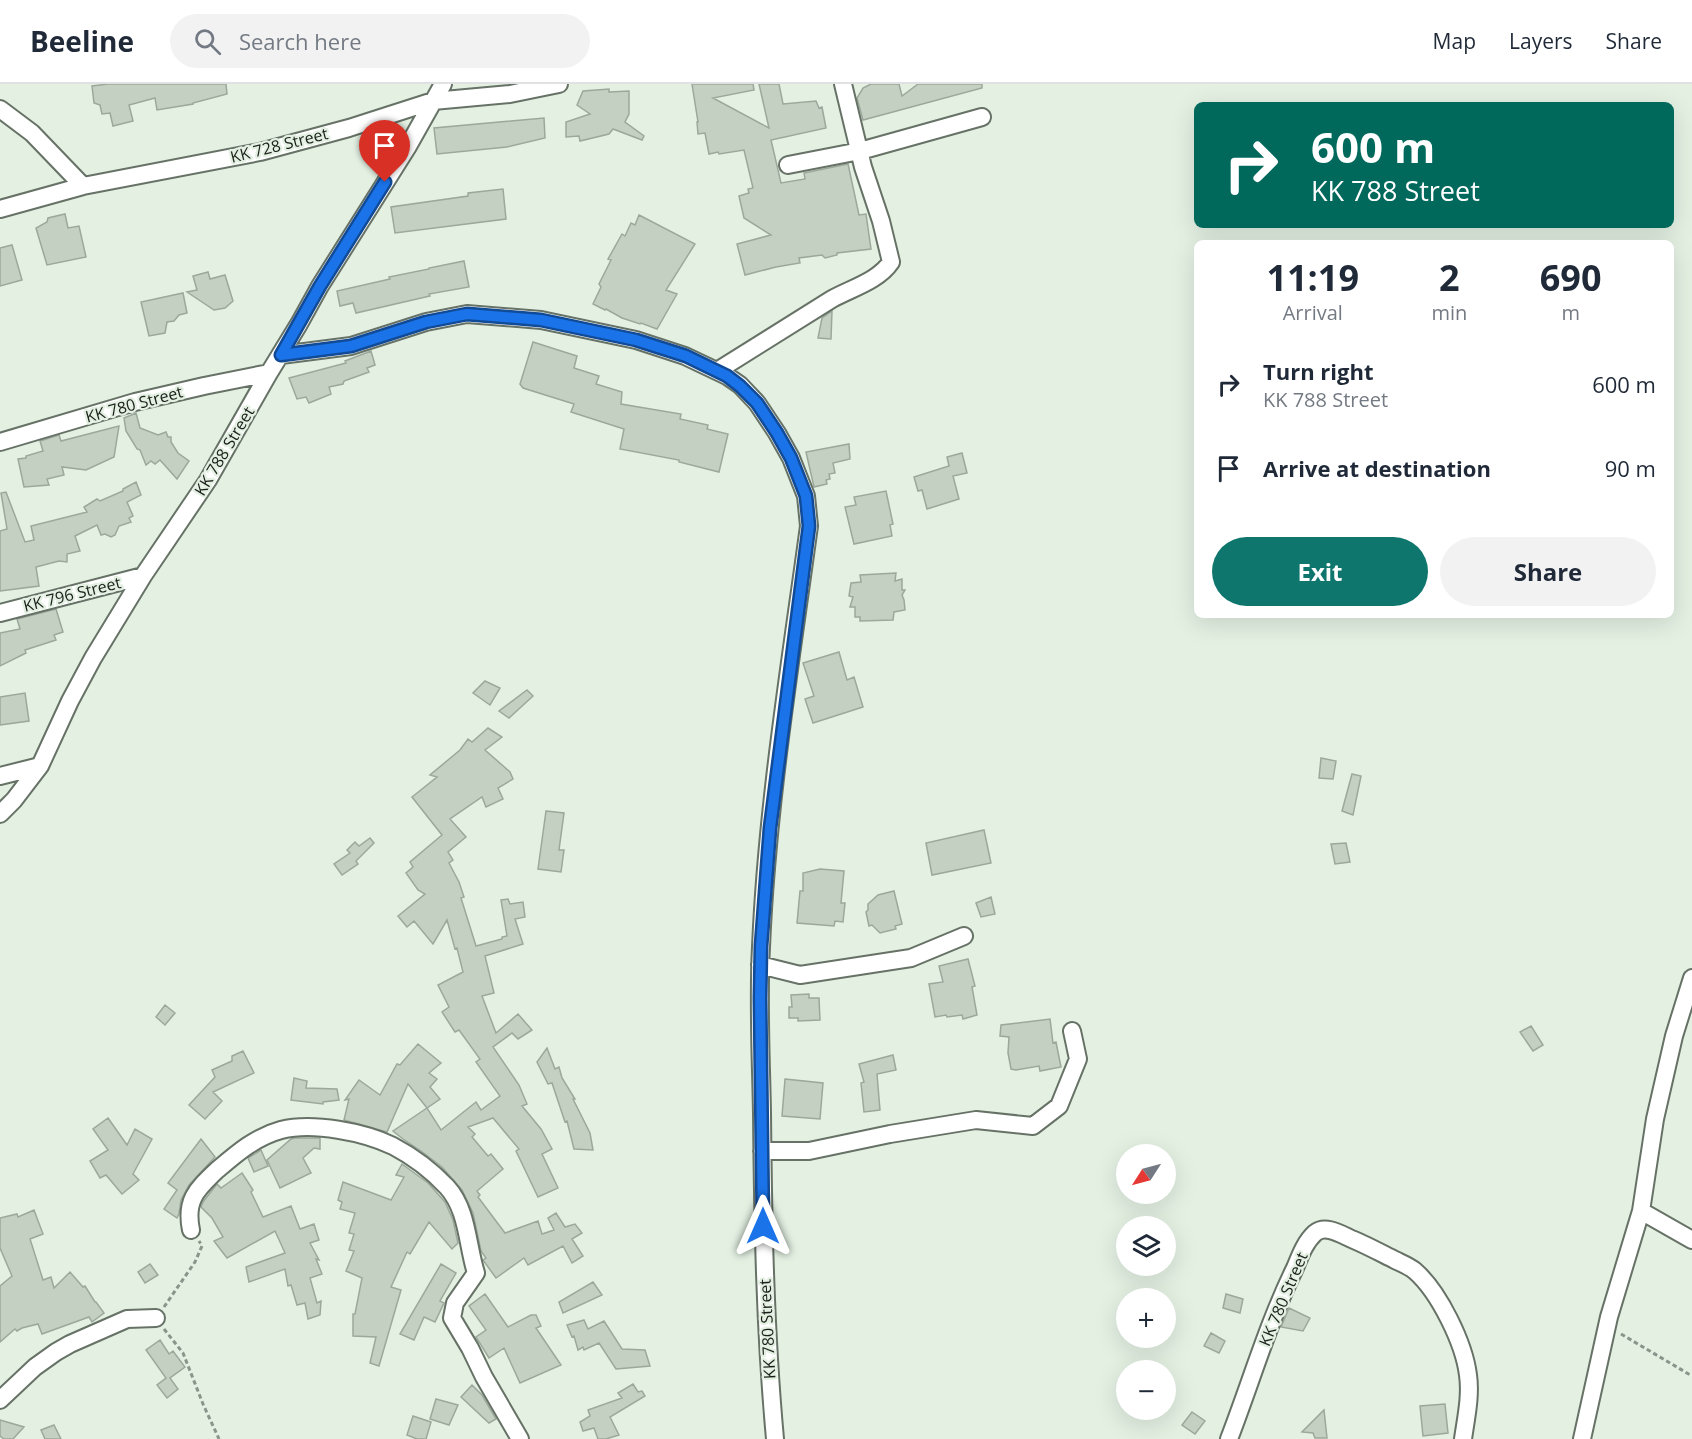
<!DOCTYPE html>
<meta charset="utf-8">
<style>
:root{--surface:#fff;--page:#f2f2f3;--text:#1f2937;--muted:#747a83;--line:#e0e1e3;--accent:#0f766e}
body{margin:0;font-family:"Open Sans",sans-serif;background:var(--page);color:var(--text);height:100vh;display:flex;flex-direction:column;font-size:22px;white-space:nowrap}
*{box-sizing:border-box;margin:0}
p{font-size:20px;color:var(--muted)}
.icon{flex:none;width:33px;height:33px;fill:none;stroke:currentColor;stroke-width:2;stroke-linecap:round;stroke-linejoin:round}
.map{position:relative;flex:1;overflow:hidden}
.panel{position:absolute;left:1194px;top:156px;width:480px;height:378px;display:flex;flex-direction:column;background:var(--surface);border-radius:9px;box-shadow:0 6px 24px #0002}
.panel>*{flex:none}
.banner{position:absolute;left:1194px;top:18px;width:480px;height:126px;border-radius:9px;box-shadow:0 6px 24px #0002;background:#00695c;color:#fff;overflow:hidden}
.needle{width:39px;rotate:234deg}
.buttons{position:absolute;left:1116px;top:1060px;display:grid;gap:12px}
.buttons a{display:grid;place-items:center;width:60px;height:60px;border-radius:50%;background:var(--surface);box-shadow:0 6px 24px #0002;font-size:30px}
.pin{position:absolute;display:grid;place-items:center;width:51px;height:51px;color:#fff;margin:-62px -26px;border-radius:50% 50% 50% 0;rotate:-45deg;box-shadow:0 0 6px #0007}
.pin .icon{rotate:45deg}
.me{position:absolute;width:66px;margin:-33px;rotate:0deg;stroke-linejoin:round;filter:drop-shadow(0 0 4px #0008)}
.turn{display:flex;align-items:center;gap:21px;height:126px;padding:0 18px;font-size:27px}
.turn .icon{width:78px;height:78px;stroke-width:2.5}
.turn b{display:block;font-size:42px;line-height:51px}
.eta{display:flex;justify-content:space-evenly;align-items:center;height:102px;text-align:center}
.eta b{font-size:36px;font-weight:700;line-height:42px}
.button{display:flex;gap:12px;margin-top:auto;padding:12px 18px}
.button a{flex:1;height:69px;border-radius:36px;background:var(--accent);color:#fff;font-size:24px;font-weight:700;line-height:69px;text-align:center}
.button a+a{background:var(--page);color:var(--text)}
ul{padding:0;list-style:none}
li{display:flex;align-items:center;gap:18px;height:84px;padding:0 18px}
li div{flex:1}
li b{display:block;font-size:22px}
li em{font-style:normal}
header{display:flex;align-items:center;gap:36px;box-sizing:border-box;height:84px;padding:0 30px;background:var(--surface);border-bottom:2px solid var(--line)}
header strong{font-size:28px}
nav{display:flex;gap:33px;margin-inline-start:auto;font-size:21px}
.search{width:420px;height:54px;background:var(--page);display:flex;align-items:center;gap:15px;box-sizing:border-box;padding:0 21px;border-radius:33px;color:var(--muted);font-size:22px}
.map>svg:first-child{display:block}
.building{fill:#c3d0c2;stroke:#9ca89b;stroke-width:1.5}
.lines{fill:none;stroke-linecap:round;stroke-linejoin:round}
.street-casing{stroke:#677266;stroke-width:20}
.path{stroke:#8b948a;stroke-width:3;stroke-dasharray:4.5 3;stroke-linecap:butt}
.street{stroke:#fff;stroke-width:16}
.route-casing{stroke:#114b97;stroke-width:15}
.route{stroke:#1a73e8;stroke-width:10}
.labels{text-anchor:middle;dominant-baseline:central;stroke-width:4.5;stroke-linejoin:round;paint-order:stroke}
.street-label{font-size:16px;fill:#1b1f1a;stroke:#e3f0e2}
</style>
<header>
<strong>Beeline</strong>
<div class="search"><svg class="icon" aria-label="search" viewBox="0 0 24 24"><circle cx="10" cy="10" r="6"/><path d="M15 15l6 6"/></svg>Search here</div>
<nav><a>Map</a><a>Layers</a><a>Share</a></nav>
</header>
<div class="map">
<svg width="1692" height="1355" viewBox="0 0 1692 1355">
<rect width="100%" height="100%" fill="#e3f0e2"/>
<path class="building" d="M 108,0 L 226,0 L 227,10 L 193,19 L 193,20 L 157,26 L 155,14 L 129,21 L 133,37 L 113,42 L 110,29 L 102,30 L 100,21 L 94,19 L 92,2 Z
M 692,0 L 753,0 L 754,6 L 713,14 L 769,44 L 759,0 L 779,0 L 783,20 L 816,17 L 819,24 L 822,23 L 826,44 L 771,56 L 781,99 L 805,95 L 804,89 L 848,80 L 859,131 L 866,130 L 871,165 L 837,169 L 837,171 L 825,174 L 822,171 L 799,174 L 800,179 L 776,183 L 745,191 L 737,160 L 771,151 L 744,134 L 739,112 L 749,109 L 748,105 L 753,104 L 744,66 L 719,70 L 718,68 L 709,70 L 705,49 L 698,50 L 697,38 L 698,38 Z
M 871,0 L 899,0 L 902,12 L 918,0 L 982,0 L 982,4 L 863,36 L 857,14 L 863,4 Z
M 609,5 L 609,8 L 629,7 L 629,30 L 625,38 L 644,52 L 642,56 L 613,45 L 609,50 L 580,57 L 579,52 L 566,53 L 566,38 L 590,30 L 577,21 L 583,7 Z
M 544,34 L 545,54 L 507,63 L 437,70 L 434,44 Z
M 503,105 L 506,135 L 395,149 L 391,123 L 468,112 L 468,109 Z
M 65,130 L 68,144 L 79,142 L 86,173 L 47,181 L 36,144 L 47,138 L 48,134 Z
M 639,131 L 695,160 L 666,206 L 677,210 L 657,245 L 641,239 L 640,240 L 622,234 L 606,225 L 605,226 L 593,220 L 601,203 L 599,200 L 611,176 L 608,175 L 622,150 L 625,152 L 631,139 L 635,141 Z
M 12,161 L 22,196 L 0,202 L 0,164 Z
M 464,177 L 469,203 L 429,210 L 430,212 L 356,229 L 353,219 L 340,222 L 337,207 L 390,195 L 389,193 L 429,185 L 429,184 Z
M 208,188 L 210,195 L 225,191 L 233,217 L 225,224 L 214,226 L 187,208 L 197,206 L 193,192 Z
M 183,209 L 187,229 L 179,231 L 174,237 L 167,238 L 165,249 L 149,252 L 141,218 Z
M 832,227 L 831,255 L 818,254 L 822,234 Z
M 533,258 L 577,272 L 574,284 L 599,292 L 596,300 L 622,308 L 621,320 L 681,330 L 680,335 L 708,341 L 707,345 L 728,350 L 719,388 L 679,378 L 679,376 L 620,365 L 624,345 L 571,328 L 574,320 L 523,304 L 520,300 Z
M 371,267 L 375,281 L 367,284 L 369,288 L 344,297 L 343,300 L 329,303 L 331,310 L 309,319 L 306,313 L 297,315 L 289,294 L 346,279 L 345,277 Z
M 136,329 L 140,344 L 158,351 L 166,348 L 168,353 L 171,353 L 171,358 L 178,369 L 189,377 L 177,395 L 160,376 L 155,380 L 151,377 L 146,381 L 140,366 L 137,365 L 126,347 L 124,334 Z
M 119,342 L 114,373 L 86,386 L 62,383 L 64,391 L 47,395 L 49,401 L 24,403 L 18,375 L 26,374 L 26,372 L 43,367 L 40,357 L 59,351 L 61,357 Z
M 849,360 L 850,375 L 833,379 L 835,389 L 829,390 L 830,395 L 826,396 L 827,400 L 814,403 L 806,368 Z
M 962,369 L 967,389 L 953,392 L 959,415 L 927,425 L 922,406 L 918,407 L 914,393 L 949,382 L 947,373 Z
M 136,398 L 141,411 L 127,418 L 133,432 L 129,434 L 131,438 L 119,442 L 115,451 L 111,453 L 105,450 L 101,451 L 97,441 L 75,452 L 80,467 L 67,470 L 67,478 L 59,477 L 36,483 L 39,502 L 0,507 L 0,447 L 7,445 L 1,409 L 6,408 L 25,458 L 34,456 L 31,442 L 87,428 L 84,423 L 97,415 L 100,417 L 123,407 L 123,405 Z
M 886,407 L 893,440 L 890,441 L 892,452 L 854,460 L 845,423 L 856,421 L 854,413 Z
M 896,489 L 895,497 L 902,495 L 902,506 L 905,506 L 902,511 L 904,516 L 905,526 L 894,528 L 893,536 L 860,537 L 860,533 L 855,533 L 855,523 L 850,523 L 853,513 L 849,512 L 851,499 L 861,498 L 860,491 Z
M 56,525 L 63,548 L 54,551 L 56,556 L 25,566 L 26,569 L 0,582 L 0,549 L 20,545 L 17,535 Z
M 839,568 L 847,596 L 854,593 L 863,623 L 813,639 L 805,615 L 814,612 L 803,579 Z
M 485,597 L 500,604 L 490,621 L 473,609 Z
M 527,606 L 533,612 L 509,634 L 499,627 Z
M 25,609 L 29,637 L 0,641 L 0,613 Z
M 488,644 L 502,653 L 485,666 L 510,688 L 513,695 L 498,704 L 503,715 L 486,723 L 482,713 L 450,735 L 466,753 L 448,768 L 453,776 L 449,779 L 459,798 L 464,813 L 461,814 L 476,862 L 502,855 L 502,853 L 507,852 L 501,816 L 508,815 L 510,820 L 523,818 L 525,833 L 515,835 L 523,860 L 485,872 L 494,909 L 482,912 L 496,949 L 518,930 L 532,946 L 518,955 L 512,949 L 493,963 L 519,1001 L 527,1020 L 522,1022 L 541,1045 L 552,1065 L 542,1070 L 558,1104 L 538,1113 L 516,1067 L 519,1065 L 493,1034 L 468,1043 L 475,1050 L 472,1053 L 488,1072 L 491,1070 L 503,1085 L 477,1107 L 480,1111 L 478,1113 L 505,1149 L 538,1137 L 542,1150 L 554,1146 L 548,1134 L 556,1129 L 565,1143 L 575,1140 L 582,1149 L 572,1155 L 583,1172 L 572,1179 L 563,1162 L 528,1181 L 524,1174 L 496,1194 L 483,1176 L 486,1174 L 481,1167 L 473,1129 L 462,1106 L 442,1083 L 421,1067 L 403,1055 L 393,1047 L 427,1024 L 441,1046 L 476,1018 L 481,1026 L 500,1012 L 476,978 L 480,975 L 459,946 L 455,948 L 442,928 L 449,923 L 438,901 L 463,888 L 457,864 L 455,865 L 447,836 L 433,860 L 414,837 L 407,843 L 398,832 L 425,810 L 418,806 L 406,789 L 413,783 L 410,778 L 442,751 L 412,713 L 437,693 L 430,691 L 460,666 L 468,655 L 472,658 Z
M 1321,674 L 1336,677 L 1333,695 L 1319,694 Z
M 1352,690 L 1361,692 L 1353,731 L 1342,727 Z
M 546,727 L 564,729 L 559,766 L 564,766 L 561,788 L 538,785 Z
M 984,746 L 991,779 L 932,791 L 926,759 Z
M 370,754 L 374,759 L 356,777 L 358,780 L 342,791 L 334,780 L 350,769 L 347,766 L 355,758 L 359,762 Z
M 1346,759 L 1350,778 L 1335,780 L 1331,760 Z
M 820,785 L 844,787 L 841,819 L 845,819 L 843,838 L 835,837 L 834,842 L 797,839 L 800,807 L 803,807 L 803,789 Z
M 894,807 L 902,840 L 895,842 L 896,845 L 880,849 L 872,841 L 869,842 L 866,828 L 868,826 L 868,820 L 878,811 Z
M 991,813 L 995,830 L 981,833 L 976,819 Z
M 968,875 L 975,902 L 972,903 L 977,931 L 963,935 L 962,931 L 947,933 L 946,931 L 935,933 L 929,900 L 943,898 L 939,882 Z
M 809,910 L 809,914 L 819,914 L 820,936 L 798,937 L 798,934 L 789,934 L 789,923 L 792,923 L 791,911 Z
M 165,921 L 175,929 L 165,941 L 156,933 Z
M 1050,935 L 1053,959 L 1056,958 L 1061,983 L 1040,987 L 1039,982 L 1016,986 L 1011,985 L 1008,969 L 1009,953 L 1000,952 L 1001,941 Z
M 1531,942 L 1543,961 L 1533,967 L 1520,948 Z
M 418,960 L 441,979 L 429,989 L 437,995 L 430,1003 L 440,1015 L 427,1024 L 408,1000 L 387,1048 L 344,1036 L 349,1015 L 345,1016 L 359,996 L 380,1011 L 397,980 L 400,981 Z
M 547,964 L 555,985 L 559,983 L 562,994 L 575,1015 L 573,1015 L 590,1049 L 593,1066 L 574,1065 L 567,1037 L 565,1038 L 552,999 L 548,1000 L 537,978 Z
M 243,967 L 254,989 L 213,1008 L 222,1017 L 205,1035 L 189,1021 L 215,993 L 212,986 L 232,977 L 232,972 Z
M 893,971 L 896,986 L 877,990 L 880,1026 L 864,1028 L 861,999 L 864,998 L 859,980 Z
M 294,994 L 307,997 L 306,1004 L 337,1005 L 339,1016 L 323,1018 L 323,1020 L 291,1016 Z
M 785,995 L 823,999 L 820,1035 L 782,1032 Z
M 108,1034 L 127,1061 L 135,1045 L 152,1055 L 133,1090 L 139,1096 L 122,1110 L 106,1091 L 100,1094 L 90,1077 L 108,1066 L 93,1045 Z
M 295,1054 L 320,1054 L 320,1065 L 314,1064 L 303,1074 L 311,1089 L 280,1104 L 267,1076 L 291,1055 Z
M 201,1055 L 215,1073 L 189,1101 L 181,1116 L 179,1130 L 177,1134 L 164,1125 L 177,1106 L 168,1099 Z
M 261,1066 L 268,1082 L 254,1088 L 248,1074 Z
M 402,1080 L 428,1099 L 445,1118 L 453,1136 L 458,1159 L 452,1165 L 429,1138 L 410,1170 L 407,1168 L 391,1203 L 401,1206 L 379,1282 L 370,1279 L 376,1253 L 353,1252 L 353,1230 L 355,1230 L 362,1194 L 346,1187 L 354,1167 L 349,1166 L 354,1150 L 349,1149 L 355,1129 L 340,1125 L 342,1118 L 338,1116 L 343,1098 L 391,1116 L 404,1093 L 396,1091 Z
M 242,1089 L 253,1106 L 251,1108 L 263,1133 L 291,1122 L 300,1145 L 314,1140 L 319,1156 L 310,1159 L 319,1176 L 316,1175 L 322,1190 L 310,1194 L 317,1219 L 321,1217 L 320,1231 L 308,1235 L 305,1219 L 297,1221 L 291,1201 L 288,1202 L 285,1185 L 249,1198 L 246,1183 L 285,1169 L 275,1147 L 227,1174 L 214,1157 L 223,1153 L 212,1134 L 201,1123 L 203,1118 L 217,1100 L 221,1104 Z
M 34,1126 L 43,1150 L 30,1155 L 43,1196 L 51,1193 L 54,1204 L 70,1188 L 83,1203 L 85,1202 L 95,1218 L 96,1218 L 104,1229 L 92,1238 L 89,1233 L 42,1250 L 38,1240 L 22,1244 L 17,1247 L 15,1245 L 0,1258 L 0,1202 L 12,1192 L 0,1164 L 0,1134 L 17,1130 L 18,1133 Z
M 150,1180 L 158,1191 L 145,1199 L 138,1188 Z
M 441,1180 L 456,1189 L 440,1217 L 444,1219 L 435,1238 L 424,1233 L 414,1256 L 400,1250 Z
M 593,1198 L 602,1211 L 563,1229 L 559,1218 Z
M 485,1210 L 508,1243 L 531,1231 L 536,1231 L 541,1242 L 536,1244 L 561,1281 L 520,1299 L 504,1264 L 489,1274 L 476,1253 L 486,1246 L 469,1222 Z
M 1226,1210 L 1243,1215 L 1240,1229 L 1223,1224 Z
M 1289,1224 L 1310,1234 L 1303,1247 L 1281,1243 Z
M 584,1236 L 588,1245 L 604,1237 L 622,1265 L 645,1266 L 650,1282 L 616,1285 L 599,1259 L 584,1266 L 583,1263 L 578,1266 L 574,1252 L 572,1253 L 567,1241 Z
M 1211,1249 L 1225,1257 L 1219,1269 L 1204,1262 Z
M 160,1256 L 169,1270 L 173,1267 L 185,1283 L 170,1294 L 178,1305 L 167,1314 L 157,1301 L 166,1294 L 146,1266 Z
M 633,1300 L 638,1308 L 642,1307 L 645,1312 L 610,1333 L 619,1351 L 606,1355 L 598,1355 L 594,1344 L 583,1347 L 580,1338 L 590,1332 L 588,1326 L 622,1314 L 618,1309 Z
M 472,1301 L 482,1311 L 496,1335 L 489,1339 L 461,1313 Z
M 436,1315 L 458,1321 L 449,1341 L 430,1335 Z
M 1445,1320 L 1448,1349 L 1423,1352 L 1420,1322 Z
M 1324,1326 L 1327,1354 L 1315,1354 L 1313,1349 L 1302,1348 Z
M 1192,1328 L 1205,1337 L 1195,1350 L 1182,1341 Z
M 413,1332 L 431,1338 L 426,1355 L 417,1355 L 407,1351 Z
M 0,1336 L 24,1343 L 13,1355 L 4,1355 L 0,1352 Z
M 54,1341 L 61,1355 L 45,1355 L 41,1346 Z"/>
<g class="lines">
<g class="street-casing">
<path id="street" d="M 0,25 L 32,49 L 83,102
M 788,81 L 860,67 L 982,33
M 0,125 L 83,102 L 260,68 L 349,44 L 433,17 L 510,10 L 559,0
M 281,271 L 351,262 L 426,238 L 467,230 L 541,236 L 636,256 L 685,272 L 727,292 L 740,301 L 757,319 L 777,349 L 791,374 L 806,412 L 809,442 C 790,582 767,722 761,863 C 758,918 761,973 762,1029 C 763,1138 765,1246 775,1355
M 717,287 C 755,263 793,239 832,215 C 852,204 878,197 891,178 L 881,137 L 863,83 L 843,0
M 0,358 L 135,318 L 204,302 L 269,289
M 0,529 L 143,492
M 0,692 L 40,682
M 0,730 L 14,716 L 40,682 L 70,617 L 93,574 L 143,492 L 208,396 L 269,289 L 299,240 L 320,202 L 407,64 L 443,0
M 760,881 L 800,891 L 911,874 L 964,852
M 762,1067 L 809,1067 L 890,1050 L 976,1036 L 1033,1042 L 1059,1022 L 1078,975 L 1072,947
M 1641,1127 L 1692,1156
M 191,1146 C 185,1117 196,1106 216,1087 C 236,1070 255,1053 281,1046 C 313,1038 364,1048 393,1062 C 412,1072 432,1087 447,1103 C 468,1126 467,1161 476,1189 L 455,1219 L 452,1234 L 470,1264 L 484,1293 L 520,1355
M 0,1316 L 35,1283 L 56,1268 L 70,1260 L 127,1235 L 156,1234
M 1229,1355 C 1251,1298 1268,1239 1295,1184 C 1300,1172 1305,1158 1315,1149 C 1326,1140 1342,1151 1354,1156 C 1368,1162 1381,1169 1395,1176 C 1401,1179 1409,1182 1415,1187 C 1439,1208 1464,1259 1468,1291 C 1471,1312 1466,1334 1463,1355
M 1582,1355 L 1609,1233 L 1641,1127 L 1655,1035 L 1674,952 L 1692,894"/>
</g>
<path class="path" d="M 164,1223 L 195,1178 L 202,1162 L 199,1157
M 164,1245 L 183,1269 L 203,1320 L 219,1355
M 1621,1250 L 1692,1292"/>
<use href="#street" class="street"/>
</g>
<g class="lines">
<g class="route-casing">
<path id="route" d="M 385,98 L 320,202 L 281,271 L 351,262 L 426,238 L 467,230 L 541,236 L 636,256 L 686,272 L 727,292 L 740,302 L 757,319 L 777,349 L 791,374 L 806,412 L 809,442 L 770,744 L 761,862 L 760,914 L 763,1142"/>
</g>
<use href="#route" class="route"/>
</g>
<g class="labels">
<g class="street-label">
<text transform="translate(279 61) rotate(-14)">KK 728 Street</text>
<text transform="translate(134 320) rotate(-15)">KK 780 Street</text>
<text transform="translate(224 367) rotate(-59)">KK 788 Street</text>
<text transform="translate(72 510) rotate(-14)">KK 796 Street</text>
<text transform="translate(1283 1215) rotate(-67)">KK 780 Street</text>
<text transform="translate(767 1245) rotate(-93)">KK 780 Street</text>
</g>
</g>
</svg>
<div class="buttons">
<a><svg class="needle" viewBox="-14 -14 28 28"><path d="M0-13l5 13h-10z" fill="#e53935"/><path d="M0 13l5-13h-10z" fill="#747a83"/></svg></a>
<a><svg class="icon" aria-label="layers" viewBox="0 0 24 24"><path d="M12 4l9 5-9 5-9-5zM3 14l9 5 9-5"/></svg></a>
<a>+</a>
<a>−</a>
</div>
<div class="pin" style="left:385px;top:98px;background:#d93025"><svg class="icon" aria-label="arrive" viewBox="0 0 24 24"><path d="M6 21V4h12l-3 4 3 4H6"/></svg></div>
<svg class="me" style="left:763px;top:1142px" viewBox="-20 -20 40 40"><path d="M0-17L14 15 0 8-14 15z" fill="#1a73e8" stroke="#fff" stroke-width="4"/></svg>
<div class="banner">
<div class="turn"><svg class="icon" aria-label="right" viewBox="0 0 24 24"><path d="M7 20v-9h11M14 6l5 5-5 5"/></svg><div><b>600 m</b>KK 788 Street</div></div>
</div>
<section class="panel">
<div class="eta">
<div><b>11:19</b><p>Arrival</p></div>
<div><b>2</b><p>min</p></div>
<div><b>690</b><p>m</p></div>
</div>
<ul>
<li><svg class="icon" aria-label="right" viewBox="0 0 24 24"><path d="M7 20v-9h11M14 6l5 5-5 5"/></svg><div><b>Turn right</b><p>KK 788 Street</p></div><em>600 m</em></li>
<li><svg class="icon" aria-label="arrive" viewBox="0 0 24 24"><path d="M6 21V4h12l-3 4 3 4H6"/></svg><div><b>Arrive at destination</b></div><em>90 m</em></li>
</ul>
<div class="button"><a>Exit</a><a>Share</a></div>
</section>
</div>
